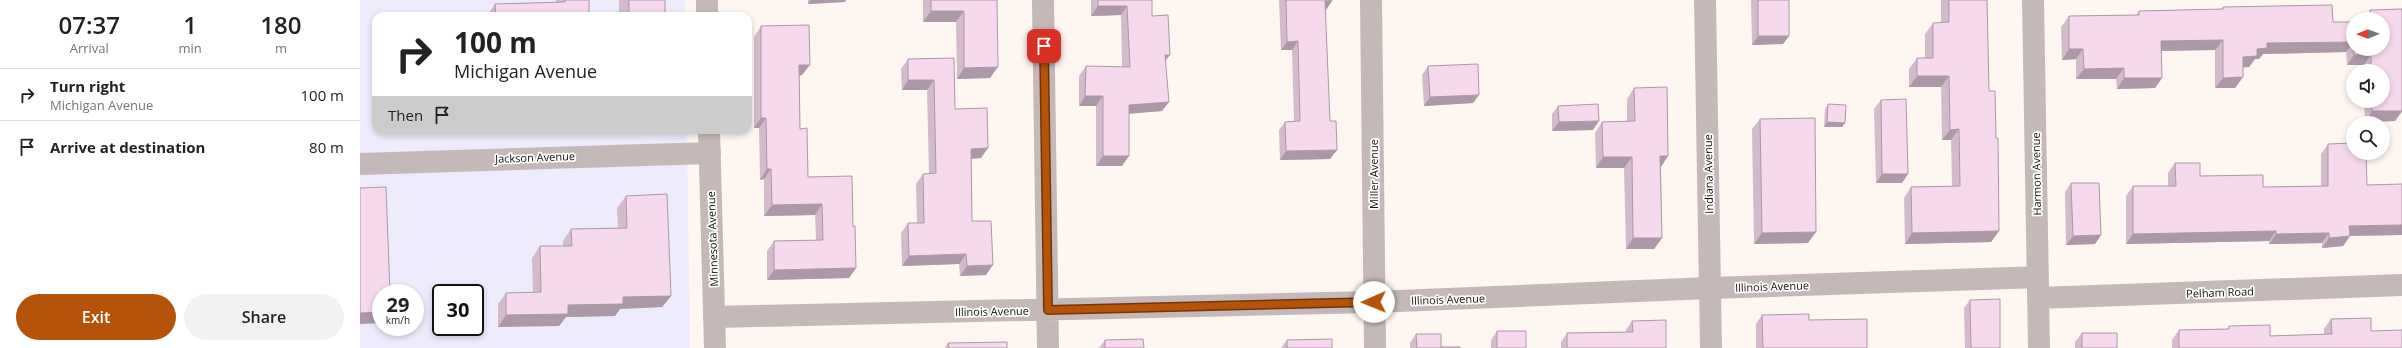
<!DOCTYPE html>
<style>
:root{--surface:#fff;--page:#f2f2f2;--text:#222;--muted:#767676;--line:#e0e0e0;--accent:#b45309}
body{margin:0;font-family:"Open Sans",sans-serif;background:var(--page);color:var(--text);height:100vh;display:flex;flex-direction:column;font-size:15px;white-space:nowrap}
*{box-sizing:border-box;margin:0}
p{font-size:13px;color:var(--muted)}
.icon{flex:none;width:22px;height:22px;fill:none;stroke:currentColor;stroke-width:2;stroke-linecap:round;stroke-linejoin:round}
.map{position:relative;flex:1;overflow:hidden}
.details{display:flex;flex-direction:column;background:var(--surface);width:360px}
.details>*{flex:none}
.banner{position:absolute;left:12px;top:12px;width:380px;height:122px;border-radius:12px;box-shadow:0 2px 6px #0003;background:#fff;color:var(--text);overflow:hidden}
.needle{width:26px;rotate:269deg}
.fabs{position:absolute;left:1986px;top:12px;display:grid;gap:8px}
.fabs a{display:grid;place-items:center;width:44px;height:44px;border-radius:50%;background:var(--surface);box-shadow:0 2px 6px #0003;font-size:20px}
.speed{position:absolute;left:12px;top:284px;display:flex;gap:8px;font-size:20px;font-weight:700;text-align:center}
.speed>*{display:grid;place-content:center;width:52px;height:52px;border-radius:50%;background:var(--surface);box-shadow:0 2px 6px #0003;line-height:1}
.speed small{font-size:10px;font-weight:400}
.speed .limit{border:2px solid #111;border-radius:6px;background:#fff;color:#111}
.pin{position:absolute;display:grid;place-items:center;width:34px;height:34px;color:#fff;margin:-17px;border-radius:8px;box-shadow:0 2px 6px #0006}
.me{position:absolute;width:44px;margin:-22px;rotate:269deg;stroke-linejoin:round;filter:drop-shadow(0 0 3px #0008)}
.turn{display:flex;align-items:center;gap:14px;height:84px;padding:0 16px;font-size:18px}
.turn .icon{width:52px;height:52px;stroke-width:2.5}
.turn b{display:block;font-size:28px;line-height:34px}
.then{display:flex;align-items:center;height:38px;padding:0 16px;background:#0003;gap:8px;font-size:15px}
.eta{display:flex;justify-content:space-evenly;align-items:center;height:68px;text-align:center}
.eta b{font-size:24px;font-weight:600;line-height:28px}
.button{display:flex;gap:8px;margin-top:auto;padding:8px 16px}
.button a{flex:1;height:46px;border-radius:24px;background:var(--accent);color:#fff;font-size:16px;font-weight:600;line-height:46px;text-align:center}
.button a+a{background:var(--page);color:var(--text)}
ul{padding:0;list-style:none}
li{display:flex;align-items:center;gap:12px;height:52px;padding:0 16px;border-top:1px solid var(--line)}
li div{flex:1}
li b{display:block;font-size:15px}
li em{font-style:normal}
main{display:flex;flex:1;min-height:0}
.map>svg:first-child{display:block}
.commercial{fill:#eeebfd;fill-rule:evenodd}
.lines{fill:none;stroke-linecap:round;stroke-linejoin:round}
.minor{stroke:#c4b9b8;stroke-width:22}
.tertiary{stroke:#c4b9b8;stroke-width:22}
.wall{fill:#d4bbcc}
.shaded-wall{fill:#ac98a6}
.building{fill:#f6d9ed;stroke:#ac98a6}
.route-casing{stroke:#753606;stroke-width:10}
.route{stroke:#b45309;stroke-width:7}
.labels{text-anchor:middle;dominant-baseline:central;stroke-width:3.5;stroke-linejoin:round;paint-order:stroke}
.street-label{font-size:11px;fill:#17110c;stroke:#fff}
</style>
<main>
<section class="details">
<div class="eta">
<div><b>07:37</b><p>Arrival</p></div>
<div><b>1</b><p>min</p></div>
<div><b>180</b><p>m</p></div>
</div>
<ul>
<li><svg class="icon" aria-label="right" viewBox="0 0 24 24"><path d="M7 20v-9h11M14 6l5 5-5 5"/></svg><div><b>Turn right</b><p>Michigan Avenue</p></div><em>100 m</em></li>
<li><svg class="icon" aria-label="arrive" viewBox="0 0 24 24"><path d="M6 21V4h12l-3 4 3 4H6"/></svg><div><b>Arrive at destination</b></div><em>80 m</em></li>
</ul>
<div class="button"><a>Exit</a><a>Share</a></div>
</section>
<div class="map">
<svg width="2042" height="348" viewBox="0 0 2042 348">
<rect width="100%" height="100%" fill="#fef6f0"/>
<path class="commercial" d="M 0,0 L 325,0 L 325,16 L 16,16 L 16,130 L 327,130 L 330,348 L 0,348 ZM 21,293 L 55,293 L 55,327 L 21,327 ZM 81,293 L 115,293 L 115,327 L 81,327 Z"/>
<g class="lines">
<path class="minor" d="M 683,0 L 688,348
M 1011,0 L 1015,348
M 1345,0 L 1351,348
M 1673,0 L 1679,348
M 0,164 L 350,153
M 1678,298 L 2042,285
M 354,317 L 1014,302 L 1350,288 L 1678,277"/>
<path class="tertiary" d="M 347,0 L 347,16
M 349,130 L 355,348"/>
</g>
<path class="wall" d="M 196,0 L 229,0 L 229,16 L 127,16 L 135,4 L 196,2 Z
M 259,0 L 305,0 L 305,16 L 259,16 Z
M 448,0 L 486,0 L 485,2 L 448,4 Z
M 563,0 L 637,0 L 630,78 L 597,79 L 596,22 L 563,22 Z
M 731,0 L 792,0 L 792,16 L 805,61 L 802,111 L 769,114 L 762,166 L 736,166 L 736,106 L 719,106 L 719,76 L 726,66 L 762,67 L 761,15 L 731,16 Z
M 919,0 L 972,0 L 972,1 L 965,10 L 970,159 L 920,160 L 919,130 L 925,122 L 934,121 L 932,50 L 921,50 Z
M 1391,0 L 1429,0 L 1429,36 L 1423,44 L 1392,45 Z
M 1581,0 L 1627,0 L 1629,91 L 1636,138 L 1639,231 L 1631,242 L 1545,244 L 1544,198 L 1551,187 L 1592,186 L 1591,140 L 1582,140 L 1581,87 L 1549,87 L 1549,69 L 1557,58 L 1565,58 L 1565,34 L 1573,23 L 1581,23 Z
M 1972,5 L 1973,22 L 1993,22 L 1993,49 L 2023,49 L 2023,19 L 2004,19 L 2010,10 L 2042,9 L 2042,111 L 2035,121 L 2005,122 L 2004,101 L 2023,101 L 2023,71 L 2004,71 L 2004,65 L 1987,65 L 1986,52 L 1903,54 L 1899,59 L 1895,59 L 1889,67 L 1883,67 L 1883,77 L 1875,88 L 1855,88 L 1855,50 L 1802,51 L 1802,78 L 1795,88 L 1757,89 L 1756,79 L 1716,79 L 1716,59 L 1702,60 L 1701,27 L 1709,16 L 1776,15 L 1779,11 L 1861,9 L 1863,7 Z
M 401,26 L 442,75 L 439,76 L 440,129 L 448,177 L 493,227 L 496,268 L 489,278 L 407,280 L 407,251 L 414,241 L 456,240 L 455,215 L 404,216 L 404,179 L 400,180 L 399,128 L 394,128 L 394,37 Z
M 594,58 L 595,109 L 621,158 L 611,159 L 612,221 L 626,275 L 600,276 L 599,264 L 542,266 L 541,233 L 548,223 L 557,223 L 556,184 L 563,174 L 569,174 L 567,90 L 542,90 L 541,69 L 548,59 Z
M 1068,66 L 1119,95 L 1113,103 L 1064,106 L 1062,75 Z
M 1274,88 L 1301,167 L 1302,238 L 1294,249 L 1266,249 L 1264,168 L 1236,168 L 1235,133 L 1242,122 L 1267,121 L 1267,99 Z
M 1521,100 L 1542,183 L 1516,183 L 1514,109 Z
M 1468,104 L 1482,127 L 1464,127 L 1465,109 Z
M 1198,106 L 1233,130 L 1192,131 L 1192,114 Z
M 1400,119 L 1448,243 L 1394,244 L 1392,129 Z
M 1968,144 L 2007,185 L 2042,184 L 2042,235 L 1990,236 L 1983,246 L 1962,248 L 1962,243 L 1909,244 L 1909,241 L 1766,244 L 1766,196 L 1773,186 L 1808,186 L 1808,173 L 1815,163 L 1840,176 L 1903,187 L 1961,186 L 1961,154 Z
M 1711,183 L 1741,235 L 1735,244 L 1706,245 L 1705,192 Z
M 266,196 L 311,296 L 302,307 L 260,309 L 255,316 L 206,317 L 199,326 L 138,327 L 138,304 L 146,293 L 173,292 L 172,258 L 180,246 L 203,246 L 203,241 L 211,229 L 258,228 L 257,208 Z
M 1610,300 L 1640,348 L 1605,348 L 1604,308 Z
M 1402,315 L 1449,320 L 1507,348 L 1396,348 L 1396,324 Z
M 1971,319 L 2011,331 L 2042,348 L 1812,348 L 1812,340 L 1819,330 L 1867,329 L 1869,326 L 1910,336 L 1964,334 L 1964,329 Z
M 1272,321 L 1306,348 L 1201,348 L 1201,342 L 1207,333 L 1266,332 L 1266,330 Z
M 1137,331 L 1166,348 L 1131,348 L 1131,340 Z
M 1722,333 L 1757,348 L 1715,348 L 1715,342 Z
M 1056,334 L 1081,347 L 1100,348 L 1050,348 L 1050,343 Z
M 745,340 L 784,348 L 739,348 Z
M 927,340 L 972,348 L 921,348 Z
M 588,343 L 647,348 L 585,348 Z"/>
<path class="shaded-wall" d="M 451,0 L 486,0 L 485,2 L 448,4 Z
M 965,1 L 972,1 L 966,10 L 959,10 Z
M 738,6 L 767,6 L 761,15 L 731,16 Z
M 571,11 L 604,11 L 596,22 L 563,22 Z
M 1398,36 L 1429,36 L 1423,44 L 1392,45 Z
M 1863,40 L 1855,50 L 1794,51 L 1801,41 Z
M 938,41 L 932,50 L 921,50 L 927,42 Z
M 1993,42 L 1993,43 L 1986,52 L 1903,54 L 1899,59 L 1895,59 L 1889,67 L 1876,68 L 1883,57 L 1907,43 Z
M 1709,49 L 1723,49 L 1716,59 L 1702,60 Z
M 2011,54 L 2004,65 L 1987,65 L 1994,55 Z
M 805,55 L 810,55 L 803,64 Z
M 439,65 L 450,65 L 442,75 L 432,76 Z
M 638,67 L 630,78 L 597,79 L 604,68 Z
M 1764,68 L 1756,79 L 1716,79 L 1724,69 Z
M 1557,76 L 1589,76 L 1581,87 L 1549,87 Z
M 1883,77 L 1875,88 L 1855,88 L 1863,78 Z
M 1764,78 L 1802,78 L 1795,88 L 1757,89 Z
M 548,80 L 574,80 L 567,90 L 542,90 Z
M 1119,95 L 1113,103 L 1064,106 L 1070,97 Z
M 725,96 L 743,96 L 736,106 L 719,106 Z
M 809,102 L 802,111 L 762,114 L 769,105 Z
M 2012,111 L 2042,111 L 2035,121 L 2005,122 Z
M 401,118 L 406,118 L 399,128 L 394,128 Z
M 1239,121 L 1233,130 L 1192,131 L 1199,122 Z
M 1467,122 L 1485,123 L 1482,127 L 1464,127 Z
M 1599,129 L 1591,140 L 1582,140 L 1590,130 Z
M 628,148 L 621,158 L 604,159 L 611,149 Z
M 977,150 L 970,159 L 920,160 L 926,151 Z
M 743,156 L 769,156 L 762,166 L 736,166 Z
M 1300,156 L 1308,156 L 1301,167 L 1293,167 Z
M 1243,157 L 1272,157 L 1264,168 L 1236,168 Z
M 407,169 L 411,169 L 404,179 L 400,180 Z
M 1522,174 L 1548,174 L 1542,183 L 1516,183 Z
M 462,204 L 455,215 L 404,216 L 412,205 Z
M 2042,225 L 2042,235 L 1982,236 L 1989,226 Z
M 1639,231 L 1631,242 L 1545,244 L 1552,233 Z
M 1916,231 L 1909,241 L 1766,244 L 1773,234 Z
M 1456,232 L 1448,243 L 1394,244 L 1402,233 Z
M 1969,233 L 1962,243 L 1909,244 L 1916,234 Z
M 1741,235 L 1735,244 L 1706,245 L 1713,236 Z
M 1990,236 L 1983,246 L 1962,248 L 1969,238 Z
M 1273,238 L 1302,238 L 1294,249 L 1266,249 Z
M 606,254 L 599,264 L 542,266 L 549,256 Z
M 633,265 L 626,275 L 600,276 L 607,266 Z
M 496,268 L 489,278 L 407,280 L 414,270 Z
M 311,296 L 302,307 L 260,309 L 255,316 L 206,317 L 199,326 L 138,327 L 146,315 L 263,297 Z
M 21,312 L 21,323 L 0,324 L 0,313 Z"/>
<path class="building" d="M 205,0 L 229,0 L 229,16 L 136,16 L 135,4 L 205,2 Z
M 269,0 L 305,0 L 305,16 L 269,16 Z
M 571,0 L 637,0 L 638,67 L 604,68 L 604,11 L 571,11 Z
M 738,0 L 792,0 L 792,16 L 808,15 L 810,55 L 805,55 L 809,102 L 769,105 L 769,156 L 743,156 L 743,96 L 725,96 L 726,66 L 770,67 L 767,6 L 738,6 Z
M 926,0 L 972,0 L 972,1 L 965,1 L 970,121 L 976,121 L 977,150 L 926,151 L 925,122 L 940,121 L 938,41 L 927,42 Z
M 1398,0 L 1429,0 L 1429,36 L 1398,36 Z
M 1589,0 L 1627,0 L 1629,91 L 1635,91 L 1636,138 L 1638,138 L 1639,231 L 1552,233 L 1551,187 L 1600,186 L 1599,129 L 1590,130 L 1589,76 L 1557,76 L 1557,58 L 1573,58 L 1573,23 L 1589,22 Z
M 1972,5 L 1973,22 L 1993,22 L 1993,42 L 1907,43 L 1907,48 L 1897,49 L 1897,56 L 1883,57 L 1883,77 L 1863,78 L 1863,40 L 1801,41 L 1802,78 L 1764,78 L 1764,68 L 1724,69 L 1723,49 L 1709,49 L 1709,16 L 1779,15 L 1779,11 L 1863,9 L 1863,7 Z
M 2042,9 L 2042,111 L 2012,111 L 2012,101 L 2023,101 L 2023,71 L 2011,71 L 2011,54 L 1994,55 L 1994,49 L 2023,49 L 2023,19 L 2010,19 L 2010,10 Z
M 449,25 L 450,65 L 439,65 L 440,129 L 447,128 L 448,177 L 492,176 L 493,227 L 495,226 L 496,268 L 414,270 L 414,241 L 463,240 L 462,204 L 412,205 L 411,169 L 407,169 L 406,118 L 401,118 L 401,26 Z
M 594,58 L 595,109 L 627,108 L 628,148 L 611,149 L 612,221 L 631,221 L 633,265 L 607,266 L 606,254 L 549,256 L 548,223 L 564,223 L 563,174 L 576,173 L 574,80 L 548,80 L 548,59 Z
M 1118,64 L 1119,95 L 1070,97 L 1068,66 Z
M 1307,87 L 1308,156 L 1300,156 L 1302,238 L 1273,238 L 1272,157 L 1243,157 L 1242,122 L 1275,121 L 1274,88 Z
M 1546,99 L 1548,174 L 1522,174 L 1521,100 Z
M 1238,104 L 1239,121 L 1199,122 L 1198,106 Z
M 1468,104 L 1486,105 L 1485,123 L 1467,122 Z
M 1455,118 L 1456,232 L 1402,233 L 1400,119 Z
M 1993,143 L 1993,153 L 2006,153 L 2007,185 L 2042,184 L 2042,225 L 1989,226 L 1990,236 L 1969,238 L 1969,233 L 1916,234 L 1916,231 L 1773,234 L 1773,186 L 1816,186 L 1815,163 L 1840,163 L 1840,176 L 1903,175 L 1903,187 L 1968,186 L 1968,144 Z
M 1711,183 L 1739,183 L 1741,235 L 1713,236 Z
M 26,187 L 30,293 L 21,293 L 21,312 L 0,313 L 0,188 Z
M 307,194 L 311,296 L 263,297 L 263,304 L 208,305 L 208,314 L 146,315 L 146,293 L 181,292 L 180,246 L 212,246 L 211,229 L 267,228 L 266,196 Z
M 1640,299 L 1640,348 L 1611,348 L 1610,300 Z
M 1449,314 L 1449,320 L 1507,319 L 1507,348 L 1403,348 L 1402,315 Z
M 2011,318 L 2011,331 L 2042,330 L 2042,348 L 1819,348 L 1819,330 L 1869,329 L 1869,326 L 1910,325 L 1910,336 L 1972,334 L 1971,319 Z
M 1306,320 L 1306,348 L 1207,348 L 1207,333 L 1273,332 L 1272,321 Z
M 1137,331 L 1166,331 L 1166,348 L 1137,348 Z
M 1722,333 L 1757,333 L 1757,348 L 1722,348 Z
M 1056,334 L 1081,334 L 1081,347 L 1100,347 L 1100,348 L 1057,348 Z
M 783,339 L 784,348 L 745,348 L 745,340 Z
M 972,339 L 972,348 L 927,348 L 927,340 Z
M 647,342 L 647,348 L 589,348 L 588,343 Z"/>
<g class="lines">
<g class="route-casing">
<path id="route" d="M 684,46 L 688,310 L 1014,302"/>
</g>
<use href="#route" class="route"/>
</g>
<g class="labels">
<g class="street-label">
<text transform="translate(175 157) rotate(-2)">Jackson Avenue</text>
<text transform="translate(1013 174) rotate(-90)">Miller Avenue</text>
<text transform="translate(1348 174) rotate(-91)">Indiana Avenue</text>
<text transform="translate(1676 174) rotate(-91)">Harmon Avenue</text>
<text transform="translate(352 239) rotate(-92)">Minnesota Avenue</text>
<text transform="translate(1412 286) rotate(-2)">Illinois Avenue</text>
<text transform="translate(1860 292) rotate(-2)">Pelham Road</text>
<text transform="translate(1088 299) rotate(-2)">Illinois Avenue</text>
<text transform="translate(632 311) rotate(-1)">Illinois Avenue</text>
</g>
</g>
</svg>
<div class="fabs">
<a><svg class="needle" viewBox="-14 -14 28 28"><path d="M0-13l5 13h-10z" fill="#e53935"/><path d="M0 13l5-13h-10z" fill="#767676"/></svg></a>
<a><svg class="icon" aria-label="sound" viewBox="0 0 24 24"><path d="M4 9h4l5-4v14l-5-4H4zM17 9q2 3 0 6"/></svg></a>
<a><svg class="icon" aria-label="search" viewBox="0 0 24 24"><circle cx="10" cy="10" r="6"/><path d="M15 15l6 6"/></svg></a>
</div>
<div class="speed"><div>29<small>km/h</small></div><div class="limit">30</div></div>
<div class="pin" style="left:684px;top:46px;background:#d93025"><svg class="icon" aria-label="arrive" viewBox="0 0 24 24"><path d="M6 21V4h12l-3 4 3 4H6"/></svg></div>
<svg class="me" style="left:1014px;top:302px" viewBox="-20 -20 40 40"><circle r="19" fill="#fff"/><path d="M0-13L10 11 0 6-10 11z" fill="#b45309"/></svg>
<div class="banner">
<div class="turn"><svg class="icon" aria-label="right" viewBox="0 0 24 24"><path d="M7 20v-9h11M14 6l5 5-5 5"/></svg><div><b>100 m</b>Michigan Avenue</div></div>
<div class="then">Then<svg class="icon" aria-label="arrive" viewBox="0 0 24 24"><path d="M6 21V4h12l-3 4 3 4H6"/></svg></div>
</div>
</div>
</main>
